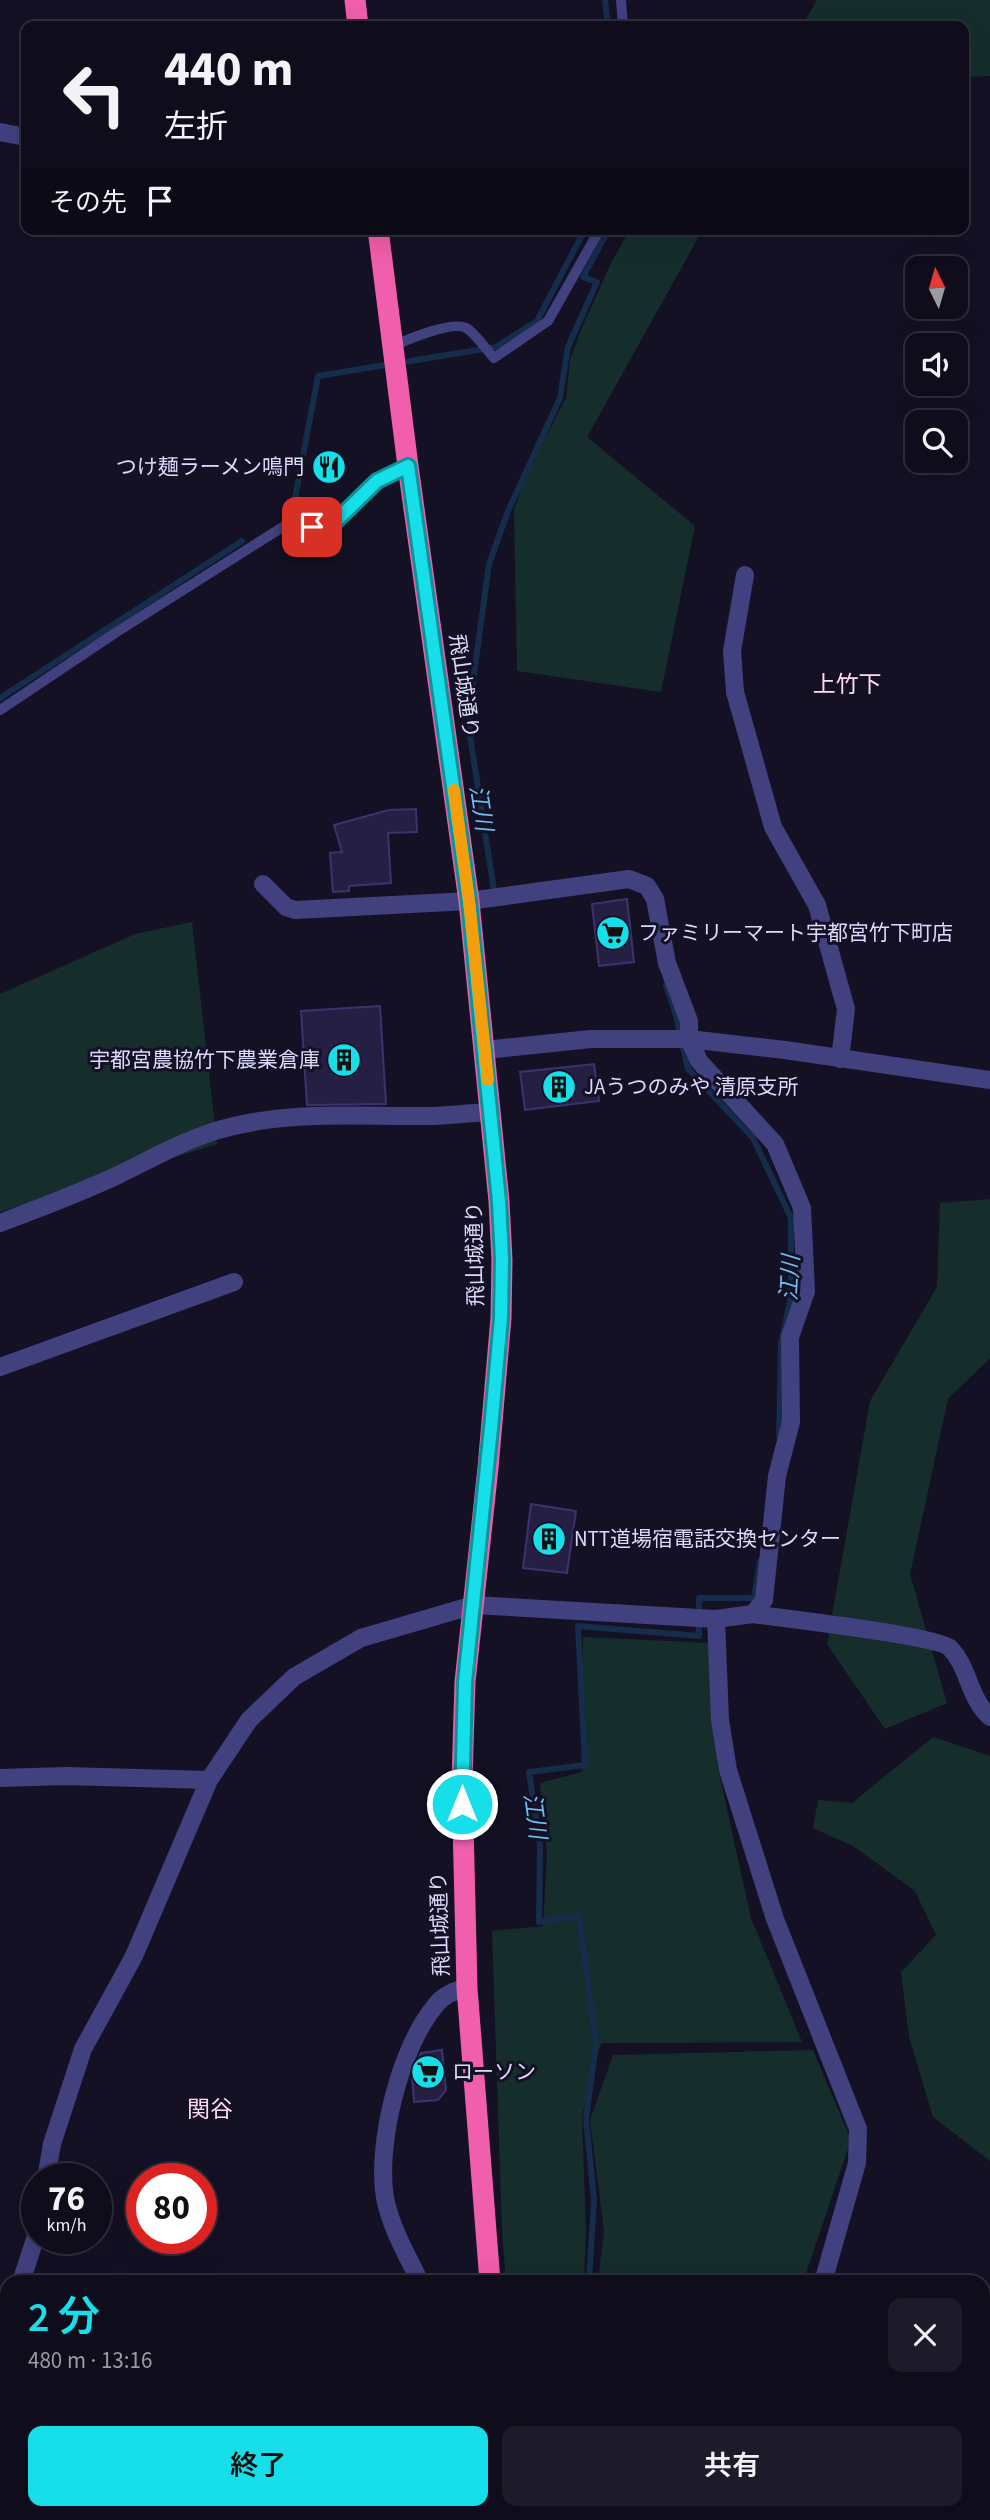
<!DOCTYPE html>
<html lang="ja">
<meta charset="utf-8">
<style>
:root{--surface:#0f0d1c;--page:#1d1b29;--text:#f1f3f6;--muted:#9b9ca3;--line:#2f2d3b;--accent:#16dfea}
body{margin:0;font-family:"Source Sans 3","Noto Sans JP",sans-serif;background:var(--page);color:var(--text);height:100vh;display:flex;flex-direction:column;font-size:26px;white-space:nowrap}
*{box-sizing:border-box;margin:0}
p{font-size:23px;color:var(--muted)}
.icon{flex:none;width:38px;height:38px;fill:none;stroke:currentColor;stroke-width:2;stroke-linecap:round;stroke-linejoin:round}
.map{position:relative;flex:1;overflow:hidden}
.details{position:absolute;left:0px;top:2275px;width:990px;height:245px;display:flex;flex-direction:column;background:var(--surface);border-radius:21px 21px 0 0;box-shadow:0 7px 28px #0002,0 0 0 2px var(--line)}
.details>*{flex:none}
.guide{position:absolute;left:21px;top:21px;width:948px;height:214px;border-radius:14px;box-shadow:0 7px 28px #0002,0 0 0 2px var(--line);background:#0f0d1c;color:var(--text);overflow:hidden}
.needle{width:46px;rotate:355deg}
.buttons{position:absolute;left:905px;top:256px;display:grid;gap:14px}
.buttons a{display:grid;place-items:center;width:63px;height:63px;border-radius:14px;background:var(--surface);box-shadow:0 7px 28px #0002,0 0 0 2px var(--line);font-size:35px}
.speed{position:absolute;left:21px;top:2163px;display:flex;gap:14px;font-size:35px;font-weight:700;text-align:center}
.speed>*{display:grid;place-content:center;width:91px;height:91px;border-radius:50%;background:var(--surface);box-shadow:0 7px 28px #0002,0 0 0 2px var(--line);line-height:1}
.speed small{font-size:18px;font-weight:400}
.speed .limit{border:10px solid #d22;background:#fff;color:#111}
.pin{position:absolute;display:grid;place-items:center;width:60px;height:60px;color:#fff;margin:-30px;border-radius:14px;box-shadow:0 4px 10px #0006}
.me{position:absolute;width:77px;margin:-38px;rotate:0deg;stroke-linejoin:round;filter:drop-shadow(0 0 5px #0008)}
.turn{display:flex;align-items:center;gap:24px;height:147px;padding:0 28px;font-size:32px}
.turn .icon{width:91px;height:91px;stroke-width:2.5}
.turn b{display:block;font-size:49px;line-height:60px}
.then{display:flex;align-items:center;height:66px;padding:0 28px;background:#0003;gap:14px;font-size:26px}
.round{display:grid;place-items:center;flex:none;width:74px;height:74px;border-radius:14px;background:var(--page)}
.summary{display:flex;align-items:center;justify-content:space-between;height:119px;padding:0 28px}
h1{font-size:42px;font-weight:600;line-height:52px;color:var(--accent)}
.action{display:flex;gap:14px;margin-top:auto;padding:14px 28px}
.action a{flex:1;height:80px;border-radius:14px;background:var(--accent);color:#111;font-size:28px;font-weight:600;line-height:80px;text-align:center}
.action a+a{background:var(--page);color:var(--text)}
.map>svg:first-child{display:block}
.green{fill:#152e2c}
.lines{fill:none;stroke-linecap:round;stroke-linejoin:round}
.stream{stroke:#152c4b;stroke-width:6}
.building{fill:#251f44;stroke:#3c336e;stroke-width:2}
.lane{stroke:#414180;stroke-width:10}
.street{stroke:#414180;stroke-width:18}
.highway{stroke:#f15eab;stroke-width:21}
.route-casing{stroke:#0e9198;stroke-width:18}
.route{stroke:#16dfea;stroke-width:12}
.slow{stroke:#f59e0b;stroke-width:12}
.labels{text-anchor:middle;dominant-baseline:central;stroke-width:6;stroke-linejoin:round;paint-order:stroke}
.poi-label{font-size:21px;fill:#dbd9fc;stroke:#141125;text-anchor:start}
.street-label{font-size:21px;fill:#dbd9fc;stroke:#141125}
.neighbourhood-label{font-size:23px;fill:#fcdbf1;stroke:#141125}
.water-label{font-size:23px;font-style:italic;fill:#70bcf2;stroke:#141125}
</style>
<div class="map">
<svg width="990" height="2520" viewBox="0 0 990 2520">
<rect width="100%" height="100%" fill="#141125"/>
<path class="green" d="M 817,0 L 990,0 L 990,76 L 964,77 L 964,26 L 802,26 Z
M 630,229 L 703,229 L 587,437 L 695,526 L 661,692 L 517,671 L 514,509 L 530,467 L 566,398 L 570,360 L 581,330 L 611,263 Z
M 192,922 L 217,1144 L 0,1212 L 0,994 L 135,934 Z
M 990,1199 L 990,1358 L 948,1399 L 910,1574 L 947,1703 L 885,1729 L 827,1644 L 870,1401 L 937,1287 L 940,1203 Z
M 583,1637 L 709,1643 L 718,1768 L 751,1918 L 802,2042 L 601,2043 L 582,2116 L 586,2230 L 584,2282 L 506,2282 L 502,2231 L 492,1931 L 543,1926 L 547,1854 L 540,1783 L 582,1772 Z
M 933,1737 L 990,1756 L 990,2161 L 933,2117 L 909,2037 L 901,1972 L 936,1935 L 915,1891 L 853,1846 L 813,1828 L 818,1800 L 852,1803 Z
M 813,2050 L 851,2140 L 803,2282 L 598,2282 L 604,2231 L 590,2120 L 613,2055 Z
M 990,2481 L 990,2520 L 911,2520 L 925,2513 L 984,2513 L 984,2484 Z
M 540,2513 L 756,2513 L 692,2518 L 691,2520 L 540,2520 Z"/>
<g class="lines">
<path class="stream" d="M 605,0 L 608,26
M 293,509 L 318,376 L 496,347 L 537,321 L 585,229
M 0,698 L 242,541
M 495,897 L 469,729 L 471,696 L 489,564 L 508,511 L 560,398 L 568,347 L 597,282 L 583,277 L 609,229
M 666,985 L 676,1015 L 688,1069 L 753,1138 L 791,1218 L 791,1296 L 781,1344 L 779,1436
M 589,2282 L 594,2199 L 586,2119 L 596,2043 L 579,1916 L 539,1922 L 540,1846 L 529,1772 L 585,1765 L 578,1626 L 699,1636 L 699,1598 L 754,1598 L 760,1561
M 528,2513 L 528,2520"/>
</g>
<path class="building" d="M 416,809 L 417,832 L 388,833 L 391,883 L 349,886 L 349,891 L 333,892 L 330,853 L 342,852 L 334,825 L 389,810 Z
M 627,899 L 634,962 L 599,966 L 592,904 Z
M 380,1006 L 386,1104 L 307,1105 L 301,1011 Z
M 594,1064 L 599,1101 L 525,1110 L 520,1072 Z
M 531,1504 L 576,1511 L 567,1573 L 523,1568 Z
M 442,2050 L 446,2090 L 438,2100 L 414,2102 L 412,2076 L 421,2053 Z"/>
<g class="lines">
<path class="lane" d="M 621,0 L 623,26
M 393,346 C 407,340 455,319 468,329 C 477,336 486,349 494,358 L 548,321 L 600,229
M 0,710 L 115,633 L 286,525 L 312,527 L 332,525 L 377,481 L 408,466"/>
<path class="street" d="M 0,132 L 26,137
M 745,575 L 732,651 L 735,692 L 773,827 L 817,905 L 846,1009 L 840,1059
M 485,1050 L 591,1039 L 689,1039 L 785,1050 L 990,1080
M 0,1223 C 40,1208 80,1193 118,1175 C 151,1159 181,1142 215,1131 C 287,1109 360,1117 433,1116 C 452,1115 472,1113 491,1112
M 0,1367 L 234,1282
M 753,1614 C 781,1618 938,1636 950,1648 C 969,1667 969,1699 990,1717
M 716,1619 L 720,1720 L 728,1770 L 775,1919 L 858,2129 L 857,2163 L 823,2282
M 0,1778 L 66,1776 L 209,1780
M 46,2179 L 52,2144 L 83,2049 L 134,1956 L 209,1780 L 249,1720 L 294,1677 L 361,1638 L 474,1605 L 716,1619 L 753,1614 L 764,1600 L 777,1476 L 791,1422 L 790,1337 L 806,1291 L 802,1208 L 775,1144 L 699,1061 L 689,1039 L 689,1021 L 667,963 L 655,899 L 647,886 L 629,879 L 469,901 L 295,910 L 286,907 L 263,884
M 21,2282 L 37,2233
M 420,2282 C 407,2255 391,2228 385,2198 C 376,2144 400,2048 435,2006 C 442,1996 455,1990 467,1988
M 0,2321 L 7,2309
M 775,2513 L 777,2520"/>
<path class="highway" d="M 355,0 L 358,26
M 378,229 L 408,466 L 469,901 L 499,1201 L 502,1260 L 501,1318 L 488,1468 L 465,1682 L 462,1781 L 467,1988 L 490,2282
M 505,2520 L 505,2513"/>
</g>
<g class="lines">
<g class="route-casing">
<path id="route" d="M 312,527 L 332,525 L 377,481 L 408,466 L 469,901 L 499,1201 L 502,1259 L 501,1318 L 492,1418 L 465,1682 L 462,1804"/>
</g>
<use href="#route" class="route"/>
<path class="slow" d="M 454,790 L 469,901 L 488,1080"/>
</g>
<defs>
<g id="restaurant-disc" transform="scale(1.75)"><circle r="9.5" fill="#16dfea" stroke="#141125"/><path d="M-5-6h1v4h1v-4h1v4h1v-4h1v5L-1.5 .5V6h-2V.5L-5-1ZM5-6V6H3V1.5H1.5Q1.5-4 5-6Z" fill="#111"/></g>
<g id="supermarket-disc" transform="scale(1.75)"><circle r="9.5" fill="#16dfea" stroke="#141125"/><path d="M-6-5.5h2.5l.6 2H6L4.5 2H-2.5L-4.4-4H-6ZM-1.5 3.2a1.3 1.3 0 1 0 .1 0ZM3 3.2a1.3 1.3 0 1 0 .1 0Z" fill="#111"/></g>
<g id="building-disc" transform="scale(1.75)"><circle r="9.5" fill="#16dfea" stroke="#141125"/><path d="M-4-6H4V6H1V3H-1V6H-4ZM-2.5-4.3h1.7v1.8h-1.7ZM.8-4.3h1.7v1.8H.8ZM-2.5-1h1.7V.8h-1.7ZM.8-1h1.7V.8H.8Z" fill="#111"/></g>
</defs>
<g fill-rule="evenodd">
<use href="#restaurant-disc" x="329" y="467"/>
<use href="#supermarket-disc" x="613" y="933"/>
<use href="#building-disc" x="344" y="1060"/>
<use href="#building-disc" x="559" y="1087"/>
<use href="#building-disc" x="549" y="1539"/>
<use href="#supermarket-disc" x="428" y="2072"/>
</g>
<g class="labels">
<g class="poi-label">
<text x="304" y="467" text-anchor="end">つけ麺ラーメン鳴門</text>
<text x="638" y="933">ファミリーマート宇都宮竹下町店</text>
<text x="320" y="1060" text-anchor="end">宇都宮農協竹下農業倉庫</text>
<text x="584" y="1087">JAうつのみや 清原支所</text>
<text x="574" y="1539">NTT道場宿電話交換センター</text>
<text x="452" y="2072">ローソン</text>
</g>
<g class="street-label">
<text transform="translate(464 686) rotate(82)">飛山城通り</text>
<text transform="translate(475 1254) rotate(-91)">飛山城通り</text>
<text transform="translate(440 1924) rotate(-92)">飛山城通り</text>
</g>
<g class="neighbourhood-label">
<text x="847" y="684">上竹下</text>
<text x="210" y="2109">関谷</text>
</g>
<g class="water-label">
<text transform="translate(481 808) rotate(81)">江川</text>
<text transform="translate(790 1278) rotate(-87)">江川</text>
<text transform="translate(535 1816) rotate(82)">江川</text>
</g>
</g>
</svg>
<div class="buttons">
<a><svg class="needle" viewBox="-14 -14 28 28"><path d="M0-13l5 13h-10z" fill="#e53935"/><path d="M0 13l5-13h-10z" fill="#9b9ca3"/></svg></a>
<a><svg class="icon" aria-label="sound" viewBox="0 0 24 24"><path d="M4 9h4l5-4v14l-5-4H4zM17 9q2 3 0 6"/></svg></a>
<a><svg class="icon" aria-label="search" viewBox="0 0 24 24"><circle cx="10" cy="10" r="6"/><path d="M15 15l6 6"/></svg></a>
</div>
<div class="speed"><div>76<small>km/h</small></div><div class="limit">80</div></div>
<div class="pin" style="left:312px;top:527px;background:#d93025"><svg class="icon" aria-label="arrive" viewBox="0 0 24 24"><path d="M6 21V4h12l-3 4 3 4H6"/></svg></div>
<svg class="me" style="left:462px;top:1804px" viewBox="-20 -20 40 40"><circle r="17" fill="#16dfea" stroke="#fff" stroke-width="3"/><path d="M0-11L8 9 0 5-8 9z" fill="#fff"/></svg>
<div class="guide">
<div class="turn"><svg class="icon" aria-label="left" viewBox="0 0 24 24"><path d="M17 20v-9H6M10 6l-5 5 5 5"/></svg><div><b>440 m</b>左折</div></div>
<div class="then">その先<svg class="icon" aria-label="arrive" viewBox="0 0 24 24"><path d="M6 21V4h12l-3 4 3 4H6"/></svg></div>
</div>
<section class="details">
<div class="summary"><div><h1>2 分</h1><p>480 m · 13:16</p></div><a class="round"><svg class="icon" aria-label="close" viewBox="0 0 24 24"><path d="M6 6l12 12M18 6L6 18"/></svg></a></div>
<div class="action"><a>終了</a><a>共有</a></div>
</section>
</div>
